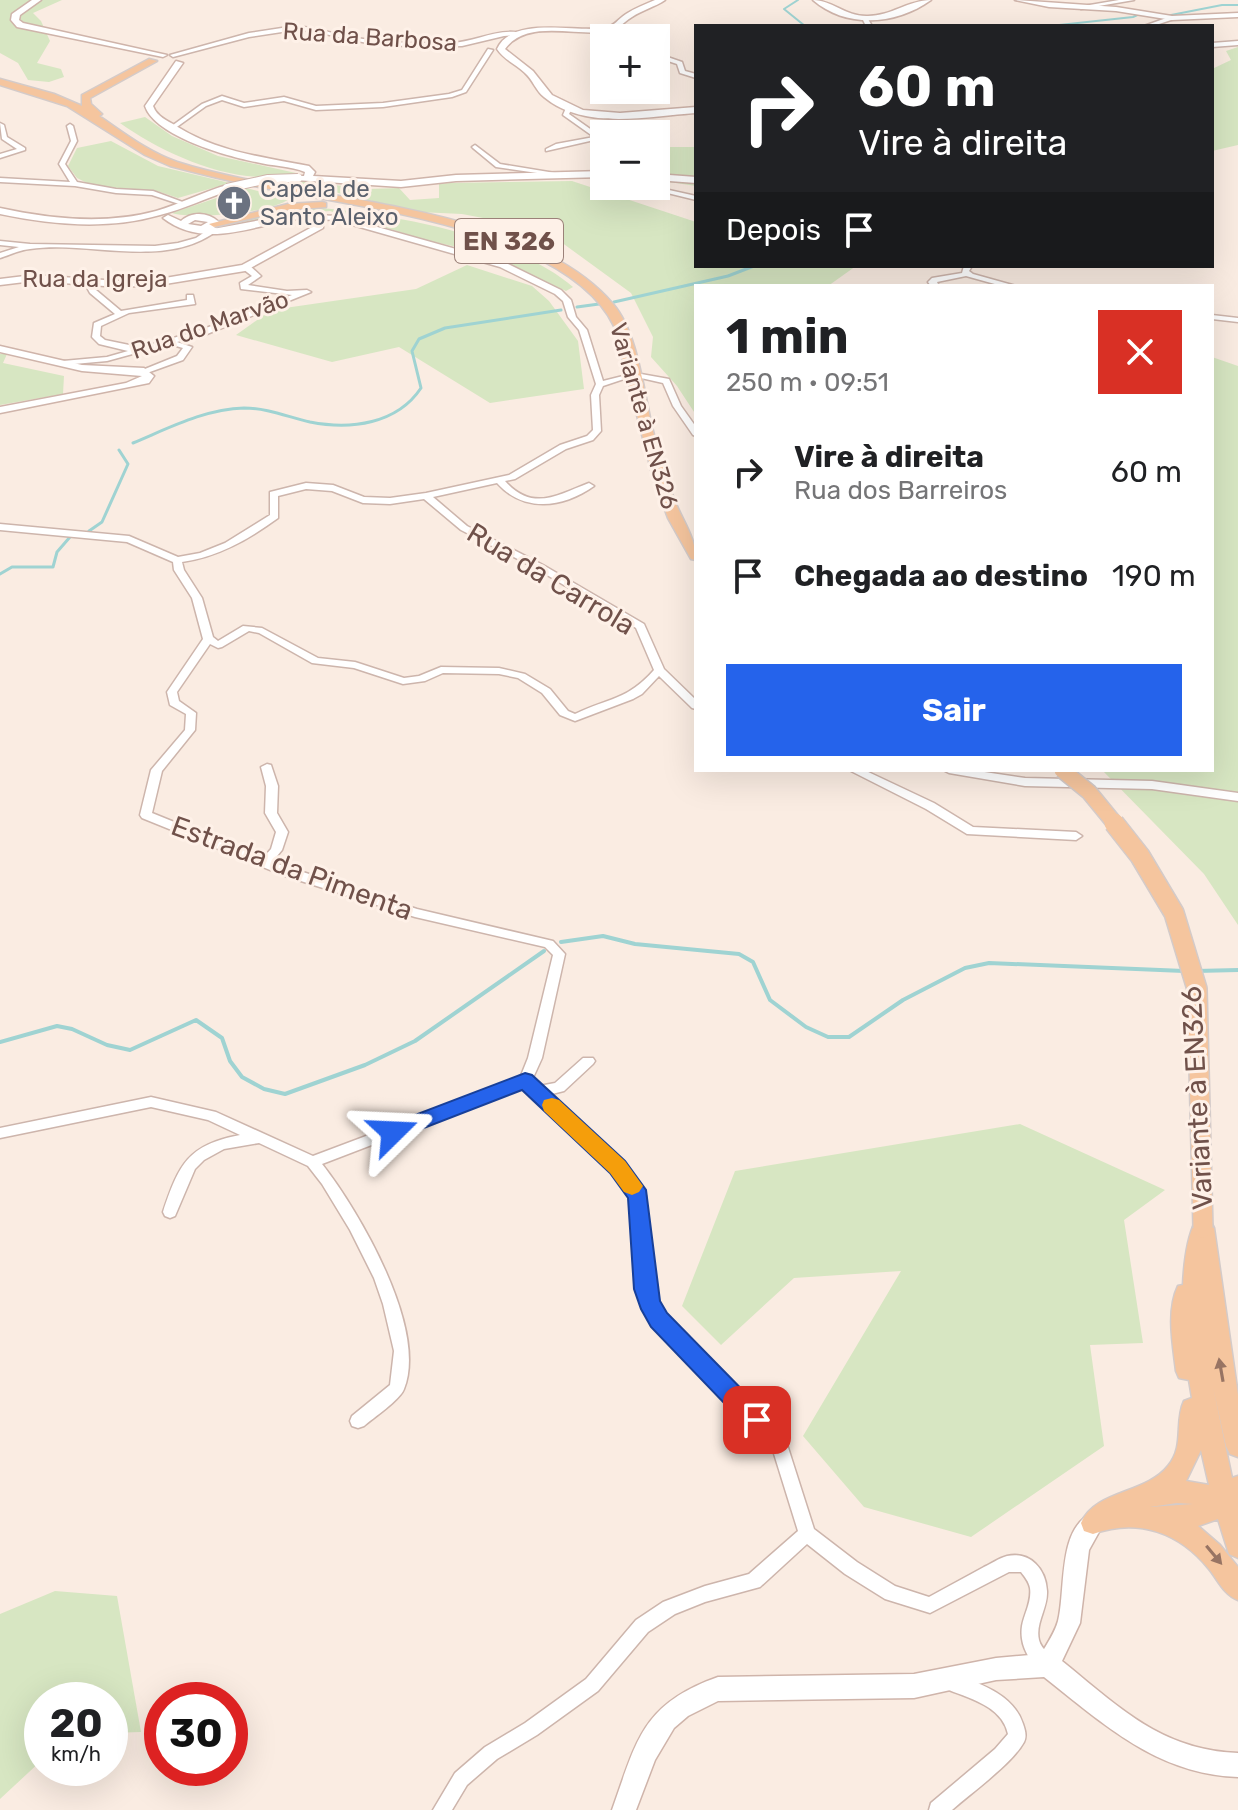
<!DOCTYPE html>
<html lang="pt">
<meta charset="utf-8">
<style>
:root{--surface:#fff;--page:#f6f6f6;--text:#202124;--muted:#757577;--accent:#2563eb}
body{margin:0;font-family:Rubik,sans-serif;background:var(--page);color:var(--text);height:100vh;display:flex;flex-direction:column;font-size:30px;white-space:nowrap}
*{box-sizing:border-box;margin:0}
p{font-size:26px;color:var(--muted)}
.icon{flex:none;width:44px;height:44px;fill:none;stroke:currentColor;stroke-width:2;stroke-linecap:round;stroke-linejoin:round}
.map{position:relative;flex:1;overflow:hidden}
.panel{position:absolute;left:694px;top:284px;width:520px;height:488px;display:flex;flex-direction:column;background:var(--surface);border-radius:0px;box-shadow:0 8px 32px #0002}
.panel>*{flex:none}
.guide{position:absolute;left:694px;top:24px;width:520px;height:244px;border-radius:0px;box-shadow:0 8px 32px #0002;background:#202124;color:#fff;overflow:hidden}
.tools{position:absolute;left:590px;top:24px;display:grid;gap:16px}
.tools a{display:grid;place-items:center;width:80px;height:80px;border-radius:0px;background:var(--surface);box-shadow:0 8px 32px #0002;font-size:40px}
.speed{position:absolute;left:24px;top:1682px;display:flex;gap:16px;font-size:40px;font-weight:700;text-align:center}
.speed>*{display:grid;place-content:center;width:104px;height:104px;border-radius:50%;background:var(--surface);box-shadow:0 8px 32px #0002;line-height:1}
.speed small{font-size:20px;font-weight:400}
.speed .limit{border:12px solid #d22;background:#fff;color:#111}
.pin{position:absolute;display:grid;place-items:center;width:68px;height:68px;color:#fff;margin:-34px;border-radius:16px;box-shadow:0 4px 12px #0006}
.me{position:absolute;width:88px;margin:-44px;rotate:69deg;stroke-linejoin:round;filter:drop-shadow(0 0 6px #0008)}
.turn{display:flex;align-items:center;gap:28px;height:168px;padding:0 32px;font-size:36px}
.turn .icon{width:104px;height:104px;stroke-width:2.5}
.turn b{display:block;font-size:56px;line-height:68px}
.then{display:flex;align-items:center;height:76px;padding:0 32px;background:#0003;gap:16px;font-size:30px}
.round{display:grid;place-items:center;flex:none;width:84px;height:84px;border-radius:0px;background:var(--page)}
.headline{display:flex;align-items:center;justify-content:space-between;height:136px;padding:0 32px}
h1{font-size:48px;font-weight:700;line-height:60px}
.primary-button{display:flex;gap:16px;margin-top:auto;padding:16px 32px}
.primary-button a{flex:1;height:92px;border-radius:0px;background:var(--accent);color:#fff;font-size:32px;font-weight:700;line-height:92px;text-align:center}
ul{padding:0;list-style:none}
li{display:flex;align-items:center;gap:24px;height:104px;padding:0 32px}
li div{flex:1}
li b{display:block;font-size:30px}
li em{font-style:normal}
.map>svg:first-child{display:block}
.green{fill:#d7e6c2}
.lines{fill:none;stroke-linecap:round;stroke-linejoin:round}
.stream-far2{stroke:#9fd3d2;stroke-width:2}
.stream-far1{stroke:#9fd3d2;stroke-width:3}
.stream{stroke:#9fd3d2;stroke-width:4}
.street-casing{stroke:#cdb5ac;stroke-width:3}
.secondary-casing{stroke:#cfb4aa;stroke-width:3}
.primary-casing{stroke:#d4cbc9;stroke-width:3}
.street{fill:#fff;fill-rule:evenodd}
.secondary{fill:#fff;fill-rule:evenodd}
.primary{fill:#f5c59e;fill-rule:evenodd}
.secondary-bridge-casing{stroke:#cfb4aa;stroke-width:10;stroke-linecap:butt}
.primary-bridge-far1-casing{stroke:#d4cbc9;stroke-width:18;stroke-linecap:butt}
.primary-bridge-casing{stroke:#d4cbc9;stroke-width:22;stroke-linecap:butt}
.secondary-bridge{stroke:#fff;stroke-width:8}
.primary-bridge-far1{stroke:#f5c59e;stroke-width:15}
.primary-bridge{stroke:#f5c59e;stroke-width:19}
.oneway{fill:#987463}
.route{fill:#2563eb;stroke:#184099;stroke-width:2}
.slow{fill:#f59e0b}
.labels{text-anchor:middle;dominant-baseline:central;stroke-width:6;stroke-linejoin:round;paint-order:stroke}
.far-street-label{font-size:24px;fill:#70514a;stroke:#fef1e8}
.far-worship-label{font-size:24px;fill:#5b616d;stroke:#fef1e8;text-anchor:start}
.shield{fill:#fef1e8;stroke:#9b8179;stroke-width:2}
.shield-label{font-size:26px;font-weight:bold;fill:#70514a}
.street-label{font-size:28px;fill:#70514a;stroke:#fef1e8}
</style>
<div class="map">
<svg width="1238" height="1810" viewBox="0 0 1238 1810">
<rect width="100%" height="100%" fill="#faece2"/>
<path class="green" d="M 0,0 L 62,0 L 33,13 L 41,21 L 50,41 L 37,63 L 61,69 L 64,77 L 49,82 L 28,80 L 18,63 L 0,53 Z
M 1238,47 L 1238,145 L 1212,151 L 1212,69 L 1231,60 L 1226,51 Z
M 145,117 L 172,136 L 218,156 L 296,173 C 240,189 165,155 120,123 Z
M 111,141 L 158,166 L 230,183 L 178,198 L 157,191 L 93,186 L 77,178 L 68,166 L 77,148 Z
M 656,147 L 696,147 L 696,186 L 656,180 Z
M 302,181 L 367,189 L 399,188 L 410,200 L 439,198 L 439,184 L 450,183 L 572,181 L 696,222 L 696,266 L 856,266 L 828,286 L 696,286 L 696,415 L 677,386 L 651,357 L 653,337 L 631,293 L 561,242 L 504,222 L 462,214 L 419,212 L 292,182 Z
M 246,188 L 289,199 C 271,213 194,220 172,213 Z
M 321,208 C 398,215 513,236 573,287 L 566,291 L 475,251 L 430,241 L 330,211 L 292,214 L 223,229 L 218,226 L 266,215 Z
M 467,265 L 532,286 L 549,301 L 578,341 L 584,389 L 490,403 L 399,347 L 332,362 L 236,335 L 271,310 L 416,289 Z
M 0,354 L 7,354 L 3,363 L 64,376 L 63,394 L 0,405 Z
M 1212,357 L 1238,366 L 1238,925 L 1204,874 L 1102,770 L 1212,770 Z
M 1020,1124 L 1165,1190 L 1124,1220 L 1143,1343 L 1090,1345 L 1104,1446 L 971,1537 L 864,1507 L 803,1436 L 901,1271 L 794,1278 L 721,1345 L 682,1306 L 735,1171 Z
M 55,1591 L 117,1596 L 141,1732 L 110,1733 L 110,1700 L 42,1700 L 42,1760 L 0,1799 L 0,1614 Z"/>
<g class="lines">
<path class="stream-far2" d="M 798,0 L 784,9 L 805,26
M 1166,16 L 1222,5 L 1238,5
M 1050,26 L 1133,17 L 1142,13"/>
<path class="stream-far1" d="M 614,302 L 728,276 L 754,266
M 577,307 L 599,304
M 133,443 C 169,428 205,409 244,408 C 268,408 288,417 310,422 C 351,430 397,424 421,388 L 412,351 L 419,339 L 445,328 L 561,310
M 89,531 L 102,522 L 128,464 L 119,450
M 0,574 L 12,567 L 53,567 L 57,552 L 70,537"/>
<path class="stream" d="M 561,942 L 603,936 L 635,944 L 739,954 L 753,962 L 770,1000 L 806,1027 L 828,1037 L 849,1037 L 903,1000 L 965,968 L 989,963 L 1184,971
M 1196,971 L 1238,970
M 0,1042 L 57,1026 L 72,1029 L 107,1045 L 130,1050 L 196,1020 L 222,1038 L 230,1061 L 242,1077 L 264,1089 L 285,1094 L 365,1065 L 415,1041 L 544,951"/>
<g class="street-casing">
<path id="street" d="M 1119,0 L 1134,0 L 1081,9 L 1078,7 Z
M 1172,16 L 1174,19 L 1153,26 L 1144,26 Z
M 866,18 L 868,19 L 872,26 L 866,26 L 863,20 Z
M 295,26 C 316,27 336,35 356,38 C 387,43 419,44 450,43 C 474,43 501,26 524,34 L 504,36 L 462,46 L 417,47 L 367,43 L 311,31 L 295,30 L 249,37 L 173,57 L 170,55 L 249,33 Z
M 606,28 L 612,33 L 634,38 L 608,35 L 603,30 Z
M 1238,41 L 1238,45 L 1212,47 L 1212,43 Z
M 488,49 L 493,50 L 466,92 L 452,97 L 383,107 L 316,110 L 284,101 L 244,107 L 222,100 L 206,106 L 174,129 L 169,128 L 202,104 L 222,96 L 244,103 L 284,97 L 316,106 L 383,103 L 449,94 L 462,90 Z
M 656,53 L 682,62 L 685,71 L 696,74 L 696,78 L 680,73 L 677,64 L 656,57 Z
M 569,106 L 572,108 L 569,114 L 603,138 L 546,151 L 546,149 L 556,144 L 594,137 L 563,115 L 566,108 Z
M 0,123 L 4,125 L 7,137 L 25,148 L 25,150 L 0,158 L 0,154 L 17,149 L 2,139 Z
M 70,124 L 73,126 L 77,141 L 65,164 L 77,182 L 116,189 L 153,191 L 188,204 L 182,205 L 152,195 L 116,193 L 75,186 L 0,182 L 0,178 L 70,182 L 59,164 L 71,141 L 67,126 Z
M 475,145 L 500,164 L 561,174 L 558,176 L 496,167 L 473,148 L 472,147 Z
M 639,186 L 651,186 L 696,196 L 696,200 Z
M 313,215 L 338,216 L 506,263 L 561,290 L 571,300 L 576,317 L 587,330 L 603,381 L 623,376 L 627,378 L 603,386 L 599,395 L 601,431 L 593,440 L 566,449 L 515,479 L 505,481 C 533,512 557,495 589,483 L 594,486 C 563,508 524,513 497,483 L 433,497 L 467,526 L 543,565 L 644,624 L 664,669 L 696,700 L 696,709 L 692,708 L 659,676 L 642,694 L 633,699 L 575,721 L 560,715 L 542,693 L 518,678 L 499,674 L 443,673 L 425,681 L 403,684 L 354,668 L 312,663 L 259,633 L 249,631 L 222,647 L 218,648 L 210,644 L 177,692 L 179,701 L 196,713 L 195,730 L 162,771 L 152,813 L 263,858 L 271,849 L 276,832 L 265,813 L 266,786 L 261,767 L 267,764 L 271,765 L 278,786 L 277,813 L 288,832 L 282,850 L 272,862 L 417,909 L 553,941 L 565,954 L 542,1058 L 532,1080 L 539,1086 L 555,1083 L 583,1058 L 593,1058 L 595,1061 L 593,1064 L 564,1091 L 548,1095 L 622,1163 L 644,1192 L 646,1196 L 652,1289 L 665,1316 L 784,1435 L 814,1529 L 857,1562 L 895,1586 L 929,1597 C 947,1587 966,1577 984,1567 C 991,1564 999,1558 1007,1556 C 1030,1551 1046,1569 1047,1591 C 1048,1608 1035,1623 1039,1640 C 1041,1650 1053,1655 1057,1665 L 1054,1671 L 1048,1674 C 1030,1666 1019,1645 1022,1626 C 1024,1614 1032,1602 1030,1588 C 1029,1582 1025,1577 1021,1572 L 1009,1572 L 930,1613 L 885,1599 L 845,1574 L 807,1544 L 760,1587 L 705,1602 L 675,1614 L 648,1632 L 598,1691 L 537,1735 L 497,1759 L 467,1785 L 452,1810 L 433,1810 L 455,1773 L 485,1747 L 525,1723 L 586,1679 L 636,1620 L 663,1602 L 705,1586 L 749,1574 L 798,1531 L 771,1444 L 654,1324 L 638,1289 L 632,1197 L 612,1171 L 523,1087 L 322,1164 C 359,1211 428,1329 404,1389 C 400,1400 373,1418 364,1426 L 358,1428 L 352,1426 L 350,1421 L 352,1416 L 390,1385 L 394,1351 L 383,1304 L 374,1278 L 350,1230 L 322,1184 L 308,1166 L 259,1143 L 224,1149 L 204,1160 L 195,1169 L 175,1216 L 170,1218 L 165,1216 L 163,1212 C 179,1164 188,1145 240,1135 L 208,1120 L 151,1107 L 0,1138 L 0,1128 L 151,1097 L 216,1112 L 313,1156 L 520,1078 L 528,1058 L 553,955 L 545,947 L 415,917 L 285,876 L 142,818 L 140,815 L 151,770 L 185,730 L 186,714 L 170,705 L 167,692 L 203,639 L 192,598 L 174,570 L 173,562 L 127,542 L 0,530 L 0,524 L 129,536 L 178,557 L 200,553 L 225,543 L 270,515 L 270,492 L 306,483 L 333,485 L 364,497 L 390,498 L 426,493 L 509,475 L 560,445 L 587,436 L 593,430 L 591,395 L 596,384 L 579,330 L 568,317 L 563,301 L 555,294 L 500,267 L 335,220 L 313,219 ZM 306,489 L 332,491 L 363,503 L 390,504 L 424,499 L 461,530 L 537,569 L 636,628 L 654,670 C 628,700 608,698 575,714 L 568,711 L 550,689 L 525,674 L 499,668 L 441,667 L 419,676 L 404,678 L 355,662 L 318,658 L 262,628 L 243,626 L 218,641 L 213,637 L 202,598 L 184,570 L 182,562 C 218,557 249,539 278,518 L 278,496 Z
M 212,227 L 219,229 C 167,271 89,240 30,249 C 19,250 10,255 0,258 L 0,253 L 19,247 L 0,245 L 0,241 L 30,244 L 155,246 L 178,243 L 196,238 Z
M 243,265 L 249,265 L 261,276 L 248,285 L 287,291 L 307,290 L 311,292 L 207,334 L 177,342 L 192,347 L 183,360 L 147,373 L 140,371 L 177,356 L 183,348 L 169,344 L 107,361 L 63,365 L 59,363 L 63,361 L 107,357 L 128,351 L 99,344 L 92,337 L 94,323 L 115,314 L 90,293 L 84,282 L 85,280 L 91,280 L 96,290 L 121,311 L 187,300 L 187,295 L 193,295 L 195,304 L 129,313 L 101,326 L 100,336 L 105,340 L 134,346 L 135,349 L 201,330 L 292,295 L 241,289 L 240,283 L 252,276 L 243,269 Z
M 964,266 L 972,266 L 969,271 L 973,274 L 1016,286 L 1002,286 L 966,276 L 937,282 L 939,286 L 931,286 L 928,282 L 932,278 L 962,273 Z
M 1212,315 L 1238,318 L 1238,322 L 1212,319 Z
M 641,374 L 669,379 L 681,406 L 696,427 L 696,436 L 693,435 L 673,406 L 663,383 L 641,378 Z
M 849,770 L 864,770 L 934,803 L 973,827 L 1076,832 L 1082,836 L 1076,840 L 967,834 L 926,809 Z
M 943,770 L 971,770 L 1025,778 L 1152,781 L 1238,793 L 1238,801 L 1152,789 L 1025,786 L 949,773 Z
M 950,1673 C 978,1683 1013,1693 1023,1724 C 1025,1730 1027,1736 1024,1742 C 1012,1764 971,1793 952,1810 L 929,1810 L 931,1803 L 995,1749 L 1008,1734 C 1002,1705 967,1698 944,1688 L 941,1682 L 944,1676 Z"/>
</g>
<g class="secondary-casing">
<path id="secondary" d="M 32,0 L 41,0 L 20,15 L 19,20 L 23,23 L 167,55 L 163,57 L 17,27 L 11,20 L 12,14 Z
M 655,0 L 665,0 C 655,7 642,10 632,17 C 622,23 618,31 606,32 C 575,36 526,19 505,49 L 533,71 L 552,95 L 583,110 L 620,113 L 696,107 L 696,113 C 648,116 585,131 544,97 C 536,91 533,80 525,73 C 516,64 504,60 497,49 C 512,15 577,33 605,28 C 615,26 618,19 626,14 C 635,8 646,4 655,0 Z
M 813,0 C 832,0 846,17 868,16 C 891,16 909,0 931,0 C 896,25 847,29 813,0 Z
M 1015,0 L 1116,7 L 1172,16 L 1238,13 L 1238,17 L 1172,20 L 1116,11 L 1049,7 Z
M 176,61 L 183,63 L 153,106 C 157,117 167,120 176,126 C 217,152 263,157 309,166 L 315,172 L 313,176 L 401,181 L 456,175 L 604,171 L 604,177 L 456,181 L 401,187 L 295,180 L 295,176 L 304,176 L 305,172 C 291,166 271,166 256,162 C 226,156 155,136 145,106 Z
M 656,174 L 696,177 L 696,183 L 656,180 Z
M 227,185 L 230,186 L 230,190 C 207,198 184,209 160,215 C 108,230 53,225 0,214 L 0,208 C 50,219 105,225 156,211 C 180,204 203,192 227,185 Z
M 298,213 L 314,215 L 323,220 L 323,228 L 245,271 L 159,285 L 119,287 L 33,281 L 0,285 L 0,279 L 33,275 L 119,281 L 159,279 L 242,265 L 314,226 L 315,223 L 309,219 L 298,219 C 253,225 204,250 163,218 L 168,215 L 181,221 C 192,211 208,212 219,222 L 213,229 ZM 195,220 L 208,222 L 201,226 L 188,224 Z
M 0,346 L 82,365 L 144,368 L 154,376 L 149,383 L 0,413 L 0,407 L 126,383 L 142,376 L 82,371 L 0,352 Z
M 1093,1513 L 1101,1516 L 1104,1523 L 1089,1550 L 1080,1623 L 1062,1661 C 1119,1707 1161,1750 1238,1753 L 1238,1777 C 1157,1774 1105,1725 1044,1677 L 996,1680 L 914,1698 L 718,1701 L 688,1716 L 674,1728 L 655,1760 L 636,1810 L 612,1810 C 637,1740 642,1704 718,1677 L 914,1674 L 996,1658 L 1041,1654 C 1047,1644 1055,1632 1058,1621 C 1066,1590 1057,1527 1093,1513 Z"/>
</g>
<g class="primary-casing">
<path id="primary" d="M 149,59 L 157,61 L 90,98 L 91,104 L 102,114 L 99,116 C 124,133 148,152 177,162 C 301,202 525,201 613,304 C 639,334 644,397 654,435 C 660,457 666,478 674,499 C 682,520 696,538 696,560 L 691,559 L 668,518 L 653,477 L 614,326 C 570,234 375,209 284,192 C 246,185 208,176 170,166 L 145,155 L 67,106 L 0,85 L 0,79 L 54,94 L 82,106 L 82,95 Z
M 322,202 L 326,203 L 326,207 L 288,210 L 214,227 L 209,224 L 288,204 Z
M 1203,1219 L 1211,1222 L 1214,1228 L 1238,1395 L 1238,1457 L 1230,1454 L 1226,1446 L 1213,1387 L 1232,1478 L 1238,1476 L 1238,1558 L 1229,1554 L 1218,1519 L 1198,1526 L 1220,1545 L 1238,1567 L 1238,1600 C 1224,1595 1218,1580 1209,1569 C 1180,1533 1138,1517 1093,1534 L 1084,1531 L 1081,1523 C 1095,1490 1146,1494 1168,1466 C 1185,1446 1174,1422 1184,1401 L 1192,1398 L 1189,1380 L 1179,1378 L 1176,1371 C 1173,1345 1166,1311 1178,1286 L 1183,1285 C 1184,1264 1186,1241 1195,1222 ZM 1201,1450 L 1209,1485 L 1186,1481 ZM 1177,1503 L 1193,1504 L 1150,1507 Z"/>
</g>
<use href="#street" class="street"/>
<use href="#secondary" class="secondary"/>
<use href="#primary" class="primary"/>
<g class="secondary-bridge-casing">
<path id="secondary-bridge" d="M 227,188 L 268,179 L 298,178"/>
</g>
<g class="primary-bridge-far1-casing">
<path id="primary-bridge-far1" d="M 1062,770 L 1089,792 L 1116,825"/>
</g>
<g class="primary-bridge-casing">
<path id="primary-bridge" d="M 1114,823 L 1140,856 L 1174,913 L 1197,989 L 1203,1228"/>
</g>
<use href="#secondary-bridge" class="secondary-bridge"/>
<use href="#primary-bridge-far1" class="primary-bridge-far1"/>
<use href="#primary-bridge" class="primary-bridge"/>
</g>
<defs><path id="oneway-solid" d="M-6-.8H1V-3.2L6.5 0L1 3.2V.8H-6Z" transform="scale(2)"/></defs>
<g class="oneway">
<use href="#oneway-solid" transform="translate(1221 1370) rotate(-100)"/>
<use href="#oneway-solid" transform="translate(1214 1555) rotate(50)"/>
</g>
<path class="route" d="M 525,1073 L 532,1075 L 625,1161 L 646,1190 L 660,1301 L 667,1313 L 765,1413 L 769,1420 L 765,1428 L 757,1431 L 748,1428 L 651,1327 L 641,1309 L 634,1289 L 628,1198 L 610,1173 L 522,1090 L 393,1140 L 386,1137 L 382,1132 L 386,1126 Z"/>
<path class="slow" d="M 552,1098 L 559,1100 L 625,1161 L 643,1186 L 639,1192 L 632,1195 L 624,1192 L 610,1173 L 544,1111 L 542,1105 L 544,1100 Z"/>
<defs>
<g id="church-disc" transform="scale(1.8)"><circle r="9.5" fill="#6b7280" stroke="#fef1e8"/><path d="M-1.2-6h2.4v3.5h3.3v2.4h-3.3V6h-2.4V-.1h-3.3v-2.4h3.3Z" fill="#fff"/></g>
</defs>
<g fill-rule="evenodd">
<use href="#church-disc" x="234" y="203"/>
</g>
<g class="labels">
<g class="far-street-label">
<text transform="translate(370 37) rotate(4)">Rua da Barbosa</text>
<text x="95" y="279">Rua da Igreja</text>
<text transform="translate(210 325) rotate(-19)">Rua do Marvão</text>
<text transform="translate(644 416) rotate(74)">Variante à EN326</text>
</g>
<g class="far-worship-label">
<text x="260" y="189">Capela de<tspan x="260" dy="28">Santo Aleixo</tspan></text>
</g>
<rect class="shield" x="455" y="219" width="108" height="44" rx="6"/>
<g class="shield-label">
<text x="509" y="241">EN 326</text>
</g>
<g class="street-label">
<text transform="translate(551 579) rotate(31)">Rua da Carrola</text>
<text transform="translate(292 868) rotate(20)">Estrada da Pimenta</text>
<text transform="translate(1197 1098) rotate(-93)">Variante à EN326</text>
</g>
</g>
</svg>
<div class="tools">
<a>+</a>
<a>−</a>
</div>
<div class="speed"><div>20<small>km/h</small></div><div class="limit">30</div></div>
<div class="pin" style="left:757px;top:1420px;background:#d93025"><svg class="icon" aria-label="arrive" viewBox="0 0 24 24"><path d="M6 21V4h12l-3 4 3 4H6"/></svg></div>
<svg class="me" style="left:393px;top:1132px" viewBox="-20 -20 40 40"><path d="M0-17L14 15 0 8-14 15z" fill="#2563eb" stroke="#fff" stroke-width="4"/></svg>
<div class="guide">
<div class="turn"><svg class="icon" aria-label="right" viewBox="0 0 24 24"><path d="M7 20v-9h11M14 6l5 5-5 5"/></svg><div><b>60 m</b>Vire à direita</div></div>
<div class="then">Depois<svg class="icon" aria-label="arrive" viewBox="0 0 24 24"><path d="M6 21V4h12l-3 4 3 4H6"/></svg></div>
</div>
<section class="panel">
<div class="headline"><div><h1>1 min</h1><p>250 m · 09:51</p></div><a class="round" style="background:#d93025;color:#fff"><svg class="icon" aria-label="close" viewBox="0 0 24 24"><path d="M6 6l12 12M18 6L6 18"/></svg></a></div>
<ul>
<li><svg class="icon" aria-label="right" viewBox="0 0 24 24"><path d="M7 20v-9h11M14 6l5 5-5 5"/></svg><div><b>Vire à direita</b><p>Rua dos Barreiros</p></div><em>60 m</em></li>
<li><svg class="icon" aria-label="arrive" viewBox="0 0 24 24"><path d="M6 21V4h12l-3 4 3 4H6"/></svg><div><b>Chegada ao destino</b></div><em>190 m</em></li>
</ul>
<div class="primary-button"><a>Sair</a></div>
</section>
</div>
